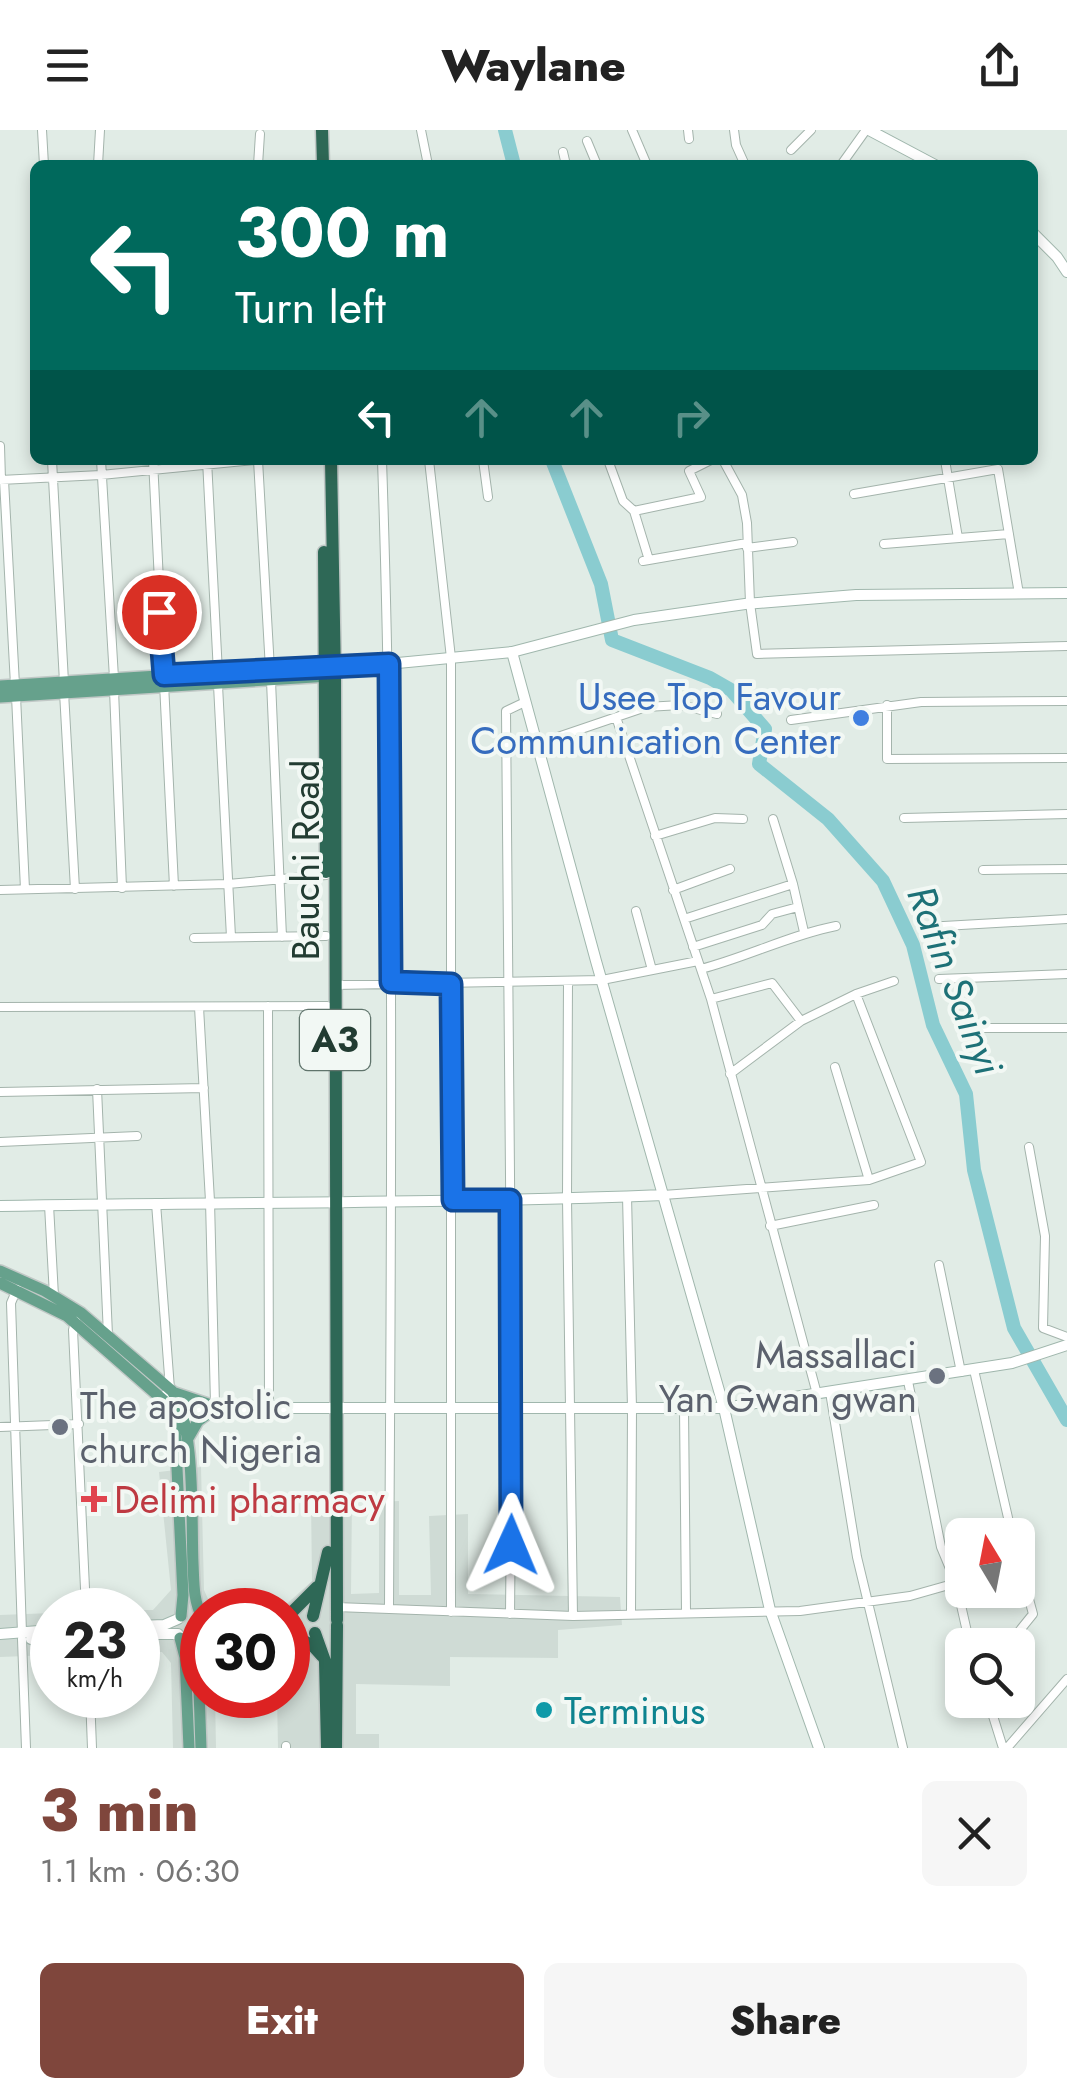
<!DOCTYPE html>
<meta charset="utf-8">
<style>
:root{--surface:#fff;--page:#f6f6f6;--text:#222;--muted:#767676;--accent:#7f463c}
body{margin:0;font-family:Jost,sans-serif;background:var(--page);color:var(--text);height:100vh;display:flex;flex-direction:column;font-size:38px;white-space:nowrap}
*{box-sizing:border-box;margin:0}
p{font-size:32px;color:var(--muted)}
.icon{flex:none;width:55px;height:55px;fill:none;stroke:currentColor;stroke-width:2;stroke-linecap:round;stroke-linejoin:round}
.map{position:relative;height:1618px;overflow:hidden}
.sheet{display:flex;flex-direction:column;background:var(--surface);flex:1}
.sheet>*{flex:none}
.hud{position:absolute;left:30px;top:30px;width:1008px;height:305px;border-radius:15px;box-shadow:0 5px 15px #0003;background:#00695c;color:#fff;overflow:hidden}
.needle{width:65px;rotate:350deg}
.fabs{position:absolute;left:945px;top:1388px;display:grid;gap:20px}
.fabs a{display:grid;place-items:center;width:90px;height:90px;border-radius:15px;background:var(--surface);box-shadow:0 5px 15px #0003;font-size:50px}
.speed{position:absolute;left:30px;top:1458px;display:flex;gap:20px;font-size:50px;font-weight:700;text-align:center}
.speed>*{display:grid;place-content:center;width:130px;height:130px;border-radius:50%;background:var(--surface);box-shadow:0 5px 15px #0003;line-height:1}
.speed small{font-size:25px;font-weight:400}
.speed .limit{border:15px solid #d22;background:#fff;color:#111}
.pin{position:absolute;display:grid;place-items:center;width:85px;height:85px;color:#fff;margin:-42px;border:5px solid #fff;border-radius:50%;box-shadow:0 2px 10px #0007}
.me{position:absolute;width:110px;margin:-55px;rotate:1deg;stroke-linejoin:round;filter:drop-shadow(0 0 8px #0008)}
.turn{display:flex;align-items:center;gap:35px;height:210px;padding:0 40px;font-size:45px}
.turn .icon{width:130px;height:130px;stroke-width:2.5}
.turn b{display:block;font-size:70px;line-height:85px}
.lanes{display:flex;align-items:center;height:95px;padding:0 40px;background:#0003;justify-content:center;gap:50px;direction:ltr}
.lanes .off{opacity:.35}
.round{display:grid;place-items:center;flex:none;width:105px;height:105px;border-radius:15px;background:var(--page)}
.headline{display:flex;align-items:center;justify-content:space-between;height:170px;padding:0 40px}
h1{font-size:60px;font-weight:800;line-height:75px;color:var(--accent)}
.cta{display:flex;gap:20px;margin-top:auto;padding:20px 40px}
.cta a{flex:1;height:115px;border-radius:15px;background:var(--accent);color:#fff;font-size:40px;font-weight:800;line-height:115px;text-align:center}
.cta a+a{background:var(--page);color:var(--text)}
header{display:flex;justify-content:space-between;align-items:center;height:130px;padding:0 40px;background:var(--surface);font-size:45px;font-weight:800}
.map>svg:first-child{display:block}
.built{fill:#cfdbd5}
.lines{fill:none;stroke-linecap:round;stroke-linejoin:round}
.river{stroke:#8accd0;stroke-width:14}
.street-casing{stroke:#a4b4ac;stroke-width:10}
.secondary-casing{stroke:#a0b7ad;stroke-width:12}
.primary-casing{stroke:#c1c8c6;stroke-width:14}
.highway-casing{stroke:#c1c8c6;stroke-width:15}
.street{stroke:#fff;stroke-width:8}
.secondary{stroke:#fff;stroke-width:10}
.primary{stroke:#66a18c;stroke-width:11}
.highway{stroke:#2e6856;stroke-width:12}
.route-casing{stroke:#114b97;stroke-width:25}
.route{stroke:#1a73e8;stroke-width:18}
.shop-dot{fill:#3f7fe0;stroke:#f2f8f4;stroke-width:4}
.worship-dot{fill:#6b7280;stroke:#f2f8f4;stroke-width:4}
.health-dot{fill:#e0444e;stroke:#f2f8f4;stroke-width:4}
.culture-dot{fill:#0f9aa8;stroke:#f2f8f4;stroke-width:4}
.labels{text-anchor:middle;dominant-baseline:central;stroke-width:8;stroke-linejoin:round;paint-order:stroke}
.shield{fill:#f2f8f4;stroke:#60746c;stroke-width:2.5}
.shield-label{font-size:35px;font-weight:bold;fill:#223c32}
.shop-label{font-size:38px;fill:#366cbe;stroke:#f2f8f4;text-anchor:end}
.street-label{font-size:38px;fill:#223c32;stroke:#f2f8f4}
.worship-label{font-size:38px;fill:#5b616d;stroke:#f2f8f4;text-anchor:end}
.health-label{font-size:38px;fill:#be3a42;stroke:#f2f8f4;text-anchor:start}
.culture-label{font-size:38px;fill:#0d838f;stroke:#f2f8f4;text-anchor:start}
.water-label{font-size:40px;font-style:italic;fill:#1d7177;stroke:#f2f8f4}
</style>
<header><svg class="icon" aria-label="menu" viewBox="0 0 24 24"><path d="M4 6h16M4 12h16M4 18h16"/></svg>Waylane<svg class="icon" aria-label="share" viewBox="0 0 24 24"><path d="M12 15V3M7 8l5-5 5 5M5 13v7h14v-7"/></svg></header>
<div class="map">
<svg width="1067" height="1618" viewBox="0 0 1067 1618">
<rect width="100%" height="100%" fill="#e1ece6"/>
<path class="built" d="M 201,1337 L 204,1460 L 213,1480 L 281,1479 L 312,1451 L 311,1370 L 352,1368 L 351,1464 L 379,1463 L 379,1372 L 399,1371 L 399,1465 L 431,1465 L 429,1386 L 468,1384 L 468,1464 L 620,1467 L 622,1495 L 558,1500 L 558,1528 L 450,1527 L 450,1556 L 356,1554 L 356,1604 L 379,1604 L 379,1618 L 278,1618 L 277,1565 L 288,1565 L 288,1480 L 202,1480 L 202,1565 L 215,1565 L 216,1618 L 173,1618 L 171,1533 L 162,1522 L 138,1522 L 138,1480 L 153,1480 L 171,1460 L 159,1342 Z
M 52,1483 L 52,1525 L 0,1527 L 0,1485 Z"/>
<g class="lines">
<path class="river" d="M 505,0 L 514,35
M 552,330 L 601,454 L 612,510 L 710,548 L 731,560 L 765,599 L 759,634 L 828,689 L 883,751 L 913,815 L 933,895 L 966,964 L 974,1040 L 1014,1198 L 1067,1290"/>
<g class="street-casing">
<path id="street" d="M 42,0 L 44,35
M 421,0 L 428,35
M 632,0 L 647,35
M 688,0 L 689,9
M 734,0 L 736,15 L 745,35
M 587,11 L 597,35
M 791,20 L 811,0
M 563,22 L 566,35
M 98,35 L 100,0
M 258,35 L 260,4
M 841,35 L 866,0
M 0,316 L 1,350
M 52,330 L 64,552
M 101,330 L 114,548
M 153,330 L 174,756
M 207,330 L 218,543
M 258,330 L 270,539
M 382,330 C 395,713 391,1096 389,1479
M 429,330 L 451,528 L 451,1482
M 483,330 L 488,367
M 608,330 L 623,371 L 634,381 L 649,430
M 723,330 L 742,365 L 747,393 L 750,473 L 757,524 L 1067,516
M 945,330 L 958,408
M 0,350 L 101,345 L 254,330
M 4,350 L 15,555
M 854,364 L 998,339 L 1019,464
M 634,381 L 701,367 L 689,341 L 711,330
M 884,414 L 1009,404
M 747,418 L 793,412
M 643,431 L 747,413
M 271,551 L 282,807
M 218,555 L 231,807
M 114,560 L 122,758
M 64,562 L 75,759
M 16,566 L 25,759
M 887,575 L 887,629 L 1067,628
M 617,590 L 711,869 L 817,1264
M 791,590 L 921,572 L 1067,571
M 537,614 L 646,577 L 681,575 L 717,584
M 904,688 L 1067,684
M 773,689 L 793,754 L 804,802
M 655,706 L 715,688 L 743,689
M 983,740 L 1067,739
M 0,760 L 228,754 L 326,745
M 673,760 L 730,739
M 636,781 L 652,840
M 684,789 L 793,754
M 926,797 L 1067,789
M 194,808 L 326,806
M 693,817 L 762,795 L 772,784 L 798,777
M 701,839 C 747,827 790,805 836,796
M 939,849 L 1067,844
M 568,851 L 567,1069 L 573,1486
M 335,855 L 602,850 L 698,831
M 711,869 L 772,853 L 801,891
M 268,876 L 269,1277
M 0,877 L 327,876
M 199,877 L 210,1071 L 215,1274
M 962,898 L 1067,898
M 835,937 L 869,1050
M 730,944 L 801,891 L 856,864 L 894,851
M 97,959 L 108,1205
M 0,962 L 204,958
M 0,1012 L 137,1006
M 1029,1017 L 1045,1106 L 1043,1198 L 1067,1207
M 663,1065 L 869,1050 L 921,1032 L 856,864
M 627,1066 L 632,1278 L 631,1484
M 156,1073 L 170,1259 L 163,1267
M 49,1075 L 54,1166
M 770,1096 L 874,1075
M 939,1135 L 961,1242
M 17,1159 L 11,1173 L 22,1503
M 76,1190 L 73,1200 L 86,1480
M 974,1240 L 1012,1405
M 908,1251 L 941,1417 L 956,1453 L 970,1515
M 830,1262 L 857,1427 L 903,1618
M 684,1278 L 686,1482
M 0,1297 L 79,1294
M 336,1477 L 573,1486 L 800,1481 L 910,1466 L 956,1453
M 510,1484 L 512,1278 L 506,581 L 525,572
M 22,1509 L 26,1618
M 1008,1515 L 1033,1484 L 1018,1428
M 90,1565 L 92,1618
M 988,1570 L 1003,1618
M 286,1616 L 286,1618
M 1007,1618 L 1067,1549"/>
</g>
<g class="secondary-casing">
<path id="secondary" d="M 869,0 L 935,35
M 1032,102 L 1057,127 L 1067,142
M 512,522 L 596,831 L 724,1278 L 770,1480 L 819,1618
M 334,535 L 356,537 L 512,522 L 634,490 L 745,474 L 856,465 L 1067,463
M 0,1076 C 221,1072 442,1074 663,1065
M 176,1275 L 278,1276
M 176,1289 L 200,1283 L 284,1278 L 724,1278 L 1012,1233 L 1067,1215
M 138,1496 L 164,1495 L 178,1489
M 0,1504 L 52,1500
M 138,1504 L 178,1504
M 31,1509 L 52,1507"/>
</g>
<g class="primary-casing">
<path id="primary" d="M 0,556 L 330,535
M 0,567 L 330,546
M 0,1141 L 45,1161 L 81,1183 L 172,1261 C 196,1295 191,1390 193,1433 C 194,1452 193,1470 202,1487
M 0,1153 L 67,1186 L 170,1276 L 175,1296 L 183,1465 L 181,1486
M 175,1263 L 208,1274
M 187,1310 L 198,1291 L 210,1282
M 180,1508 L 185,1527 L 189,1618
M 201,1618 L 198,1530 L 201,1509"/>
</g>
<g class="highway-casing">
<path id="highway" d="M 322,0 L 323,35
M 331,330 L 335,546 L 337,1490
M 324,422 L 326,742
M 288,1486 L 317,1457
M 313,1486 L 328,1422
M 288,1502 L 313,1516 L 322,1526
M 315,1503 L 325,1531 L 327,1618
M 336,1618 L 337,1495"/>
</g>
<use href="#street" class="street"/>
<use href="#secondary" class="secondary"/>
<use href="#primary" class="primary"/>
<use href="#highway" class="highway"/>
</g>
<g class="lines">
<g class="route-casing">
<path id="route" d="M 159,482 L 164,545 L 389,534 L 391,852 L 451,854 L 453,1070 L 510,1070 L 511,1415"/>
</g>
<use href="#route" class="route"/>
</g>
<circle class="shop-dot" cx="861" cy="588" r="10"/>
<g class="worship-dot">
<circle cx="937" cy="1246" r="10"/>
<circle cx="60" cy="1297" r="10"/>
</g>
<path class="health-dot" d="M89 1354h10v10h10v10h-10v10h-10v-10h-10v-10h10z"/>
<circle class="culture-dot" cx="544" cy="1580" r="10"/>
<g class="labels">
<rect class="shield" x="300" y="880" width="70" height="60" rx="8"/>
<g class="shield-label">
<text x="335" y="910">A3</text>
</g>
<g class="shop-label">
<text x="841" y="566">Usee Top Favour<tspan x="841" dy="44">Communication Center</tspan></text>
</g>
<g class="street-label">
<text transform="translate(305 730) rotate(-90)">Bauchi Road</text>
</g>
<g class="worship-label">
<text x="917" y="1224">Massallaci<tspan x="917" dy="44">Yan Gwan gwan</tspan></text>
<text x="80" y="1275" text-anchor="start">The apostolic<tspan x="80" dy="44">church Nigeria</tspan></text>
</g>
<g class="health-label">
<text x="114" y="1369">Delimi pharmacy</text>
</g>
<g class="culture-label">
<text x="564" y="1580">Terminus</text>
</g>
<g class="water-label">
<text transform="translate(955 850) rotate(69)">Rafin Sainyi</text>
</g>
</g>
</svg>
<div class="fabs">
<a><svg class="needle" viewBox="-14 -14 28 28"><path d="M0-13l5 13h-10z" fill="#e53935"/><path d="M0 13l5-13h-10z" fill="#767676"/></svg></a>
<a><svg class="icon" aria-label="search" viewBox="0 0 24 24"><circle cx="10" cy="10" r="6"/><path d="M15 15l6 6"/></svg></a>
</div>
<div class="speed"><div>23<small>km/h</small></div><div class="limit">30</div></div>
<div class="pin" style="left:159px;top:482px;background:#d93025"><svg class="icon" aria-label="arrive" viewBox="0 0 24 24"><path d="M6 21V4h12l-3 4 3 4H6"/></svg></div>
<svg class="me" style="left:511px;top:1415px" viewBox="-20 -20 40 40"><path d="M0-17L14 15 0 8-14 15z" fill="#1a73e8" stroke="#fff" stroke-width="4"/></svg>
<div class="hud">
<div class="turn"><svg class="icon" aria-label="left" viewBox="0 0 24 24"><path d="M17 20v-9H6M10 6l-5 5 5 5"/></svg><div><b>300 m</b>Turn left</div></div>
<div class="lanes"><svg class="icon" aria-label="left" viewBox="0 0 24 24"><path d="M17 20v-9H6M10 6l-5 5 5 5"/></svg><svg class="icon off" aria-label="ahead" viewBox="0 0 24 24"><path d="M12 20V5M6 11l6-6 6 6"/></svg><svg class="icon off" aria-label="ahead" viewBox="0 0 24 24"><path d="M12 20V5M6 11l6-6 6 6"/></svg><svg class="icon off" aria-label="right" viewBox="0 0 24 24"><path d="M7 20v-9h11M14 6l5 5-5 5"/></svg></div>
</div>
</div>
<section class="sheet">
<div class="headline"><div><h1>3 min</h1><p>1.1 km · 06:30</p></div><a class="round"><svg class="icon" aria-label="close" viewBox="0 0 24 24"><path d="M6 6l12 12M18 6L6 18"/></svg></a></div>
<div class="cta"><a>Exit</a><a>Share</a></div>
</section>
